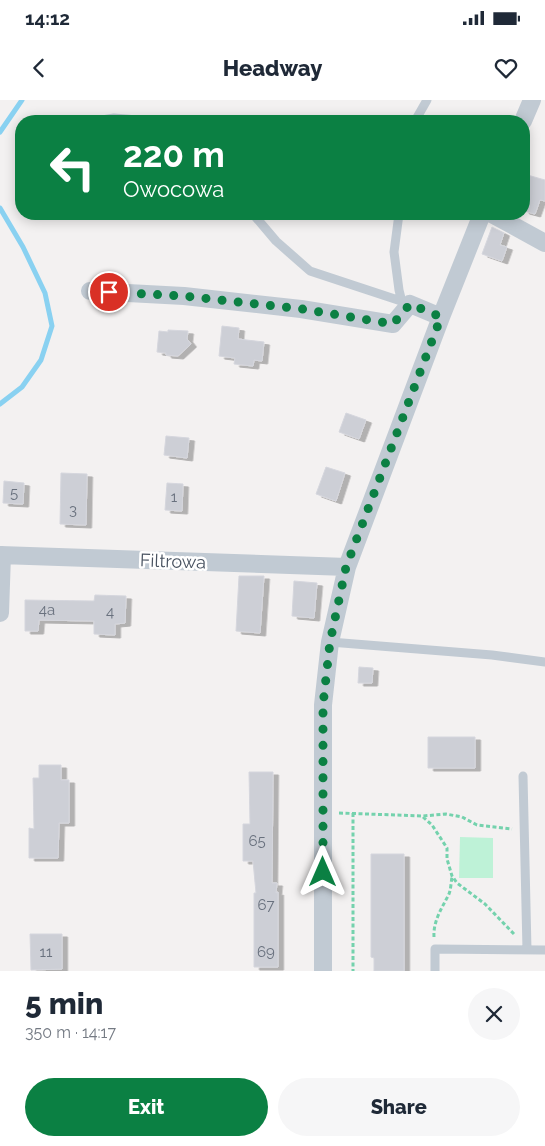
<!DOCTYPE html>
<meta charset="utf-8">
<style>
:root{--surface:#fff;--page:#f6f6f7;--text:#1f2937;--muted:#747a83;--accent:#0b8043}
body{margin:0;font-family:Raleway,sans-serif;background:var(--page);color:var(--text);height:100vh;display:flex;flex-direction:column;font-size:19px;white-space:nowrap}
*{box-sizing:border-box;margin:0}
p{font-size:16px;color:var(--muted)}
.icon{flex:none;width:28px;height:28px;fill:none;stroke:currentColor;stroke-width:2;stroke-linecap:round;stroke-linejoin:round}
.map{position:relative;height:871px;overflow:hidden}
.sheet{display:flex;flex-direction:column;background:var(--surface);flex:1}
.sheet>*{flex:none}
.top-card{position:absolute;left:15px;top:15px;width:515px;height:105px;border-radius:20px;box-shadow:0 2px 12px #0003;background:#0b8043;color:#fff;overflow:hidden}
.pin{position:absolute;display:grid;place-items:center;width:42px;height:42px;color:#fff;margin:-21px;border:2px solid #fff;border-radius:50%;box-shadow:0 1px 5px #0007}
.me{position:absolute;width:55px;margin:-28px;rotate:0deg;stroke-linejoin:round;filter:drop-shadow(0 0 4px #0008)}
.turn{display:flex;align-items:center;gap:18px;height:105px;padding:0 25px;font-size:22px}
.turn .icon{width:65px;height:65px;stroke-width:2.5}
.turn b{display:block;font-size:35px;line-height:42px}
.round{display:grid;place-items:center;flex:none;width:52px;height:52px;border-radius:26px;background:var(--page)}
.head{display:flex;align-items:center;justify-content:space-between;height:85px;padding:0 25px}
h1{font-size:30px;font-weight:800;line-height:38px}
.primary-button{display:flex;gap:10px;margin-top:auto;padding:10px 25px}
.primary-button a{flex:1;height:58px;border-radius:30px;background:var(--accent);color:#fff;font-size:20px;font-weight:800;line-height:58px;text-align:center}
.primary-button a+a{background:var(--page);color:var(--text)}
.status{display:flex;justify-content:space-between;align-items:center;height:35px;padding:0 25px;background:var(--surface);direction:ltr}
.status svg{height:14px;fill:currentColor}
header{display:flex;justify-content:space-between;align-items:center;height:65px;padding:0 25px;background:var(--surface);font-size:22px;font-weight:800}
.map>svg:first-child{display:block}
.green{fill:#bef2d7}
.lines{fill:none;stroke-linecap:round;stroke-linejoin:round}
.stream{stroke:#89d1f1;stroke-width:5}
.building{fill:#cdcfd6;stroke:#d5d6dd;filter:url(#shadow)}
.path{stroke:#74d2ad;stroke-width:3;stroke-dasharray:4 2.5;stroke-linecap:butt}
.lane{stroke:#c1cad3;stroke-width:9}
.street{stroke:#c1cad3;stroke-width:18}
.route{stroke:#0b8043;stroke-width:9;stroke-dasharray:0 16.2}
.labels{text-anchor:middle;dominant-baseline:central;stroke-width:5;stroke-linejoin:round;paint-order:stroke}
.number-label{font-size:15px;fill:#69717e}
.street-label{font-size:18px;fill:#485260;stroke:#fff}
</style>
<div class="status"><b>14:12</b><svg viewBox="0 0 49 12"><path d="M0 12V9h3v3zM5 12V6h3v6zM10 12V3h3v9zM15 12V0h3v12zM26 1h20v11H26zM47 4h2v5h-2z"/></svg></div>
<header><svg class="icon" aria-label="back" viewBox="0 0 24 24"><path d="M15 5l-7 7 7 7"/></svg>Headway<svg class="icon" aria-label="heart" viewBox="0 0 24 24"><path d="M12 20l-8-8c-3-5 5-10 8-4 3-6 11-1 8 4z"/></svg></header>
<div class="map">
<svg width="545" height="871" viewBox="0 0 545 871">
<defs>
<filter id="shadow"><feDropShadow dx="5.5" dy="3" stdDeviation="0" flood-color="#0004"/></filter>
</defs>
<rect width="100%" height="100%" fill="#f3f1f1"/>
<path class="green" d="M 460,737 L 493,738 L 493,778 L 459,778 Z"/>
<g class="lines">
<path class="stream" d="M 0,32 L 22,0
M 0,108 L 23,147 L 45,193 L 52,226 L 41,260 L 22,287 L 0,304"/>
</g>
<path class="building" d="M 524,74 L 545,80 L 545,101 L 540,100 L 535,114 L 524,111 Z
M 492,127 L 504,133 L 500,145 L 507,147 L 502,161 L 482,154 Z
M 222,226 L 239,228 L 238,239 L 264,242 L 262,261 L 254,260 L 253,266 L 234,264 L 235,258 L 219,256 Z
M 168,230 L 188,231 L 187,239 L 191,244 L 178,256 L 166,255 L 166,253 L 157,252 L 159,231 L 168,232 Z
M 346,313 L 366,320 L 359,339 L 339,332 Z
M 166,336 L 189,338 L 187,358 L 164,355 Z
M 326,367 L 345,373 L 336,401 L 316,394 Z
M 61,373 L 87,374 L 86,425 L 60,424 Z
M 4,381 L 24,383 L 23,404 L 3,403 Z
M 167,383 L 183,384 L 182,411 L 165,410 Z
M 239,476 L 264,476 L 260,533 L 236,531 Z
M 294,481 L 317,483 L 314,518 L 292,516 Z
M 95,495 L 126,496 L 125,523 L 115,524 L 115,535 L 94,534 L 94,521 L 39,520 L 38,531 L 25,531 L 25,500 L 94,501 Z
M 359,567 L 373,568 L 372,583 L 358,583 Z
M 428,637 L 475,637 L 475,668 L 428,668 Z
M 39,665 L 61,665 L 61,680 L 69,680 L 69,723 L 59,723 L 58,758 L 29,758 L 29,728 L 34,729 L 33,678 L 39,678 Z
M 249,672 L 273,672 L 272,783 L 277,783 L 276,793 L 278,792 L 278,867 L 254,867 L 254,793 L 256,793 L 253,761 L 243,761 L 243,724 L 250,724 Z
M 371,754 L 404,754 L 404,871 L 374,871 L 374,858 L 371,857 Z
M 30,834 L 62,834 L 62,869 L 31,870 Z"/>
<g class="lines">
<path class="path" d="M 339,713 L 423,716 L 446,714 L 462,717 L 477,725 L 512,729
M 353,713 L 353,871
M 423,717 L 432,725 L 447,748 L 447,759 L 452,776 L 457,783 L 485,804 L 514,834
M 434,837 C 433,821 442,808 449,794 C 451,789 451,782 452,777"/>
<path class="lane" d="M 96,21 L 114,18 L 149,21
M 415,21 L 427,0
M 253,114 L 276,141 L 310,171 L 410,204
M 399,114 L 394,152 L 399,190 L 402,202
M 330,542 L 492,555 L 545,562
M 523,676 L 527,850
M 435,871 L 435,849 L 545,850"/>
<path class="street" d="M 523,21 L 532,0
M 492,114 L 545,143
M 90,191 L 184,196 L 301,209 L 393,224 L 410,204 L 441,217
M 0,455 L 347,467
M 0,513 L 2,455
M 323,871 L 323,605 L 330,542 L 347,467 L 441,217 L 482,114"/>
</g>
<g class="lines">
<path class="route" d="M 109,192 L 184,196 L 302,209 L 393,224 L 410,204 L 441,217 L 346,467 L 330,542 L 323,605 L 323,772"/>
</g>
<g class="labels">
<g class="number-label">
<text x="14" y="393">5</text>
<text x="174" y="397">1</text>
<text x="73" y="410">3</text>
<text x="47" y="510">4a</text>
<text x="110" y="512">4</text>
<text x="257" y="741">65</text>
<text x="266" y="805">67</text>
<text x="46" y="852">11</text>
<text x="266" y="852">69</text>
</g>
<g class="street-label">
<text transform="translate(173 461) rotate(2)">Filtrowa</text>
</g>
</g>
</svg>
<div class="pin" style="left:109px;top:192px;background:#d93025"><svg class="icon" aria-label="arrive" viewBox="0 0 24 24"><path d="M6 21V4h12l-3 4 3 4H6"/></svg></div>
<svg class="me" style="left:323px;top:772px" viewBox="-20 -20 40 40"><path d="M0-17L14 15 0 8-14 15z" fill="#0b8043" stroke="#fff" stroke-width="4"/></svg>
<div class="top-card">
<div class="turn"><svg class="icon" aria-label="left" viewBox="0 0 24 24"><path d="M17 20v-9H6M10 6l-5 5 5 5"/></svg><div><b>220 m</b>Owocowa</div></div>
</div>
</div>
<section class="sheet">
<div class="head"><div><h1>5 min</h1><p>350 m · 14:17</p></div><a class="round"><svg class="icon" aria-label="close" viewBox="0 0 24 24"><path d="M6 6l12 12M18 6L6 18"/></svg></a></div>
<div class="primary-button"><a>Exit</a><a>Share</a></div>
</section>
